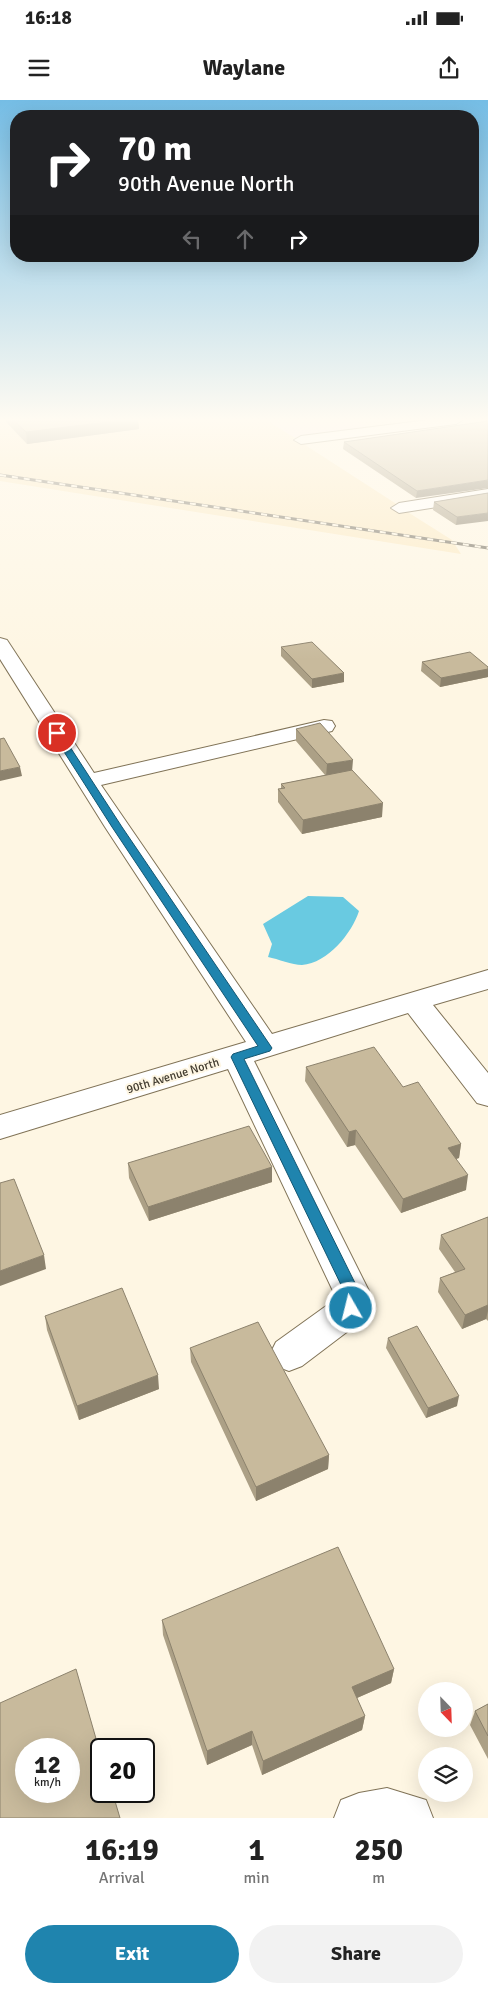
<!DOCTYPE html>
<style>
:root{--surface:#fff;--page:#f2f2f2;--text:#222;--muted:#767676;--accent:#1f84ae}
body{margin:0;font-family:Signika,sans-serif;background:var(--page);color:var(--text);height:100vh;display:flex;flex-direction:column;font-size:19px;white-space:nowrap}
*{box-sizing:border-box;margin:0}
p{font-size:16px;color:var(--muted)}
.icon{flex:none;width:28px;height:28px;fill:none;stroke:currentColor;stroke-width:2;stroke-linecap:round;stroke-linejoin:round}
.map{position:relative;height:1718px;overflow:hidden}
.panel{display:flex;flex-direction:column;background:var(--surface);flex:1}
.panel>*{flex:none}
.top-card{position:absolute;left:10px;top:10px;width:469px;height:152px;border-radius:20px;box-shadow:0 5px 20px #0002;background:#202124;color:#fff;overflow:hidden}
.needle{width:32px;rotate:157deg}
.controls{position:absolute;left:418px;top:1582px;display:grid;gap:10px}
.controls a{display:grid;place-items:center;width:55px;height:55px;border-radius:50%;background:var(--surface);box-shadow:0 5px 20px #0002;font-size:25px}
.speed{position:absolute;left:15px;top:1638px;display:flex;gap:10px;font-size:25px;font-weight:700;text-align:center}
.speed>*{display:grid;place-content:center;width:65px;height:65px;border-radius:50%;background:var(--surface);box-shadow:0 5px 20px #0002;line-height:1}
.speed small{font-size:12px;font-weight:400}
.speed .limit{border:2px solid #111;border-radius:8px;background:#fff;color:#111}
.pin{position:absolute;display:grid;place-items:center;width:42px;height:42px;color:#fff;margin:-21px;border:2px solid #fff;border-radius:50%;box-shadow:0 1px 5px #0007}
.me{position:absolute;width:55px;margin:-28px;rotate:352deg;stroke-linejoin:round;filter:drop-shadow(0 0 4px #0008)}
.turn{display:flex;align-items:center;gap:18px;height:105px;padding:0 25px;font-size:22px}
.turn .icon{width:65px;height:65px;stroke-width:2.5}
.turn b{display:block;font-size:35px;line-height:42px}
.lanes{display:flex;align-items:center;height:48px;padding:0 25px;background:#0003;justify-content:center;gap:25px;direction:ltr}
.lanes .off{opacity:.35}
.eta{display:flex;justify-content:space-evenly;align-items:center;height:85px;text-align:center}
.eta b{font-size:30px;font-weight:700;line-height:35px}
.cta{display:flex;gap:10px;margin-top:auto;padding:10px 25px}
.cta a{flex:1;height:58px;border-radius:30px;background:var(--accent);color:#fff;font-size:20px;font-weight:700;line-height:58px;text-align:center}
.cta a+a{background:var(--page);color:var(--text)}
.status{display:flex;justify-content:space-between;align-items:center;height:35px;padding:0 25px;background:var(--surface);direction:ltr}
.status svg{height:14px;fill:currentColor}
header{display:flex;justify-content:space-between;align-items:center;height:65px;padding:0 25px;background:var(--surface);font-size:22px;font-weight:700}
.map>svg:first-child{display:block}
.commercial{fill:#fce5f2}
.built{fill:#fbe9c2}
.water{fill:#69cae1}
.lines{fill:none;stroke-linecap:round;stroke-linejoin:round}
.minor-casing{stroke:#807357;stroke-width:2}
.minor{fill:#fff;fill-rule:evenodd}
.rail-casing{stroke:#726c5e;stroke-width:3}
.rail{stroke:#fef6e3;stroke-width:2;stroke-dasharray:6;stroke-linecap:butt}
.wall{fill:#aca086}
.shaded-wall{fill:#8c826d}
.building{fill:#c8ba9c;stroke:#8c826d;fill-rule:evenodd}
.route{fill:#1f84ae;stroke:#145671}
.labels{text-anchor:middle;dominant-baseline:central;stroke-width:4;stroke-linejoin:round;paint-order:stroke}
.street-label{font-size:12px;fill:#403a2e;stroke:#fef6e3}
</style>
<div class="status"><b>16:18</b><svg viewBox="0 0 49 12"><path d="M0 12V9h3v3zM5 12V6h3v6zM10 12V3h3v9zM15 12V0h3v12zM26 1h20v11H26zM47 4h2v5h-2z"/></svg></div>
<header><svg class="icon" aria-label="menu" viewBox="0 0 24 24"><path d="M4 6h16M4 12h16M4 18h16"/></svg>Waylane<svg class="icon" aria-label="share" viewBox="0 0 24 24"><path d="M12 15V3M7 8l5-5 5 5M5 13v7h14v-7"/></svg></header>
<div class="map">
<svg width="488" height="1718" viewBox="0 0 488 1718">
<rect width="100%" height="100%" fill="#fef6e3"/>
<path class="commercial" d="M 266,320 L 355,320 L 373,328 L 295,338 Z"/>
<path class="built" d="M 0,320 L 266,320 L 295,338 L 292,339 L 297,343 L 302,343 L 398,405 L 390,407 L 397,412 L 406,411 L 452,440 L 461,454 L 0,381 Z"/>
<path class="water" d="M 308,796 L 343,797 L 359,811 C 352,833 328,863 302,865 C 292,865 278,859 268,857 L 272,844 L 263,824 Z"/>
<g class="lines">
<g class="minor-casing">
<path id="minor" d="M 428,320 L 463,320 L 456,324 L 301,344 L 294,340 L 301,336 Z
M 488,389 L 488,399 L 399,413 L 391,408 L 399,403 Z
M 0,538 L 7,540 L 94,673 L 324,620 L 332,621 L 335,626 L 332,631 L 101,685 L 272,934 L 488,870 L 488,889 L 433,905 L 488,973 L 488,1006 L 477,1003 L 408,913 L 254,961 L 369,1191 L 369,1208 L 364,1219 L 302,1266 L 289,1271 L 276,1266 L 270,1254 L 276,1242 L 333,1201 L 333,1191 L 228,969 L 0,1039 L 0,1015 L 246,942 L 105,727 L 0,559 Z
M 387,1688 L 426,1700 L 433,1718 L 334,1718 L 341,1700 L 359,1693 Z"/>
</g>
<use href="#minor" class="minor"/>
<g class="rail-casing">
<path id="rail" d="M 0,375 L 488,448"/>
</g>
<use href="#rail" class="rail"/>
</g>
<path class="wall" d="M 6,320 L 138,320 L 139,329 L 27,344 L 6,322 Z
M 488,321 L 416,398 L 343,349 L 344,342 Z
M 488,393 L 456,425 L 433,410 L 434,402 Z
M 281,547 L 344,582 L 312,588 L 281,556 Z
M 422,562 L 488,567 L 488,577 L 440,587 L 421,571 Z
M 296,629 L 352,670 L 382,717 L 302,734 L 278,702 L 278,689 L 281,689 L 281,684 L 325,675 L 296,641 Z
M 306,967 L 403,987 L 461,1044 L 459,1058 L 456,1059 L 466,1090 L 401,1113 L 355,1045 L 347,1047 L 305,981 Z
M 128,1063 L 272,1067 L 272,1082 L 149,1121 L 129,1078 Z
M 488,1117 L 488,1221 L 486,1219 L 462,1229 L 438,1192 L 440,1178 L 455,1172 L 439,1149 L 441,1135 Z
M 45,1216 L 159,1289 L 79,1320 L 47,1230 Z
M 388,1238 L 457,1306 L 426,1318 L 386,1248 Z
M 190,1248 L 329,1355 L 328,1369 L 256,1401 L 191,1262 Z
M 162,1520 L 394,1569 L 391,1583 L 357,1598 L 365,1616 L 362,1630 L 262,1675 L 252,1645 L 207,1665 L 163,1535 Z
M 488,1604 L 488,1659 L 470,1625 L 475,1611 Z"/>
<path class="shaded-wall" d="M 124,320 L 138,320 L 139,329 L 27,344 L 26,332 Z
M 488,380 L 488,388 L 416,398 L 417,391 Z
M 488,413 L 488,421 L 456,425 L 457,417 Z
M 488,569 L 488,577 L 440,587 L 441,578 Z
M 344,573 L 344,582 L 312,588 L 312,579 Z
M 353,660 L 352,672 L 326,677 L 327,664 Z
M 20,667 L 22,676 L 0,681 L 0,671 Z
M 383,703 L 382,717 L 302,734 L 303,720 Z
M 356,1030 L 355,1045 L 347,1047 L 349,1032 Z
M 461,1044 L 459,1058 L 446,1062 L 448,1048 Z
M 272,1067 L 272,1082 L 149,1121 L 148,1107 Z
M 468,1075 L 466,1090 L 401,1113 L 403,1099 Z
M 44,1155 L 46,1169 L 0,1186 L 0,1171 Z
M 488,1205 L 488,1211 L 486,1219 L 462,1229 L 465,1215 Z
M 158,1275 L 159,1289 L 79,1320 L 77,1306 Z
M 459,1296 L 457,1306 L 426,1318 L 428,1308 Z
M 329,1355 L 328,1369 L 256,1401 L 256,1387 Z
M 394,1569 L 391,1583 L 350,1601 L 352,1587 Z
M 365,1616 L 362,1630 L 262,1675 L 263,1661 Z
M 252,1631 L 252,1645 L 207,1665 L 207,1651 Z"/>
<path class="building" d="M 13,320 L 124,320 L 26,332 Z
M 488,321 L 488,380 L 417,391 L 344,342 Z
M 488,393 L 488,413 L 457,417 L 434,402 Z
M 312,542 L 344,573 L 312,579 L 281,547 Z
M 470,552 L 488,567 L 488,569 L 441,578 L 422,562 Z
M 320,623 L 353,660 L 327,664 L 296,629 Z
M 4,638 L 20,667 L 0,671 L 0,639 Z
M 352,670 L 383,703 L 303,720 L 278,689 L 285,688 L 281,684 Z
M 374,947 L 403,987 L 418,982 L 461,1044 L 448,1048 L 468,1075 L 403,1099 L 356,1030 L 349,1032 L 306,967 Z
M 249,1026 L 272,1067 L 148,1107 L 128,1063 Z
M 14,1079 L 44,1155 L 0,1171 L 0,1083 Z
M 488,1117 L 488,1205 L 465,1215 L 440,1178 L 465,1169 L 441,1135 Z
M 122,1188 L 158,1275 L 77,1306 L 45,1216 Z
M 258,1222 L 329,1355 L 256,1387 L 190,1248 Z
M 417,1226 L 459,1296 L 428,1308 L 388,1238 Z
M 338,1447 L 394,1569 L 352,1587 L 365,1616 L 263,1661 L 252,1631 L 207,1651 L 162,1520 Z
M 76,1569 L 101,1656 L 101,1691 L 112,1691 L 120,1718 L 0,1718 L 0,1603 ZM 26,1649 L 69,1649 L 69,1691 L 26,1691 Z
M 488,1604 L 488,1636 L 475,1611 Z"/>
<linearGradient id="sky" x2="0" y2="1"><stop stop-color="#75bde5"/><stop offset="0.57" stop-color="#fffbf2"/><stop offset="1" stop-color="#fffbf2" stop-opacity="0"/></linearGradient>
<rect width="488" height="560" fill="url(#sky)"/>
<path class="route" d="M 54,631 L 61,633 L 122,727 L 272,948 L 270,951 L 244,959 L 359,1191 L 356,1212 L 351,1214 L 346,1212 L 343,1208 L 344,1191 L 231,957 L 233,954 L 258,946 L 112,727 L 52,633 Z"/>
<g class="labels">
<g class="street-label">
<text transform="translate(173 976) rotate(-17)">90th Avenue North</text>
</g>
</g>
</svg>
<div class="controls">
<a><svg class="needle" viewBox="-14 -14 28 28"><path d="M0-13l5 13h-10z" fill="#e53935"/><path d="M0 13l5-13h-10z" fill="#767676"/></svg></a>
<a><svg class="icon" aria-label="layers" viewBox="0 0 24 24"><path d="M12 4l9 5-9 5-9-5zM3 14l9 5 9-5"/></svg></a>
</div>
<div class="speed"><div>12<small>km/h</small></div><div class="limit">20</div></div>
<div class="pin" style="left:57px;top:633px;background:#d93025"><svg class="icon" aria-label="arrive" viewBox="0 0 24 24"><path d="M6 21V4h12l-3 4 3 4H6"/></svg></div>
<svg class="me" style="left:351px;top:1208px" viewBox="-20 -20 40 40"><circle r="17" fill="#1f84ae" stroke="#fff" stroke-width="3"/><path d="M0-11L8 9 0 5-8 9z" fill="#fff"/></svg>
<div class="top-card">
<div class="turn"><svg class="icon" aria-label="right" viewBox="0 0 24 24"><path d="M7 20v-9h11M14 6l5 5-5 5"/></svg><div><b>70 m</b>90th Avenue North</div></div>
<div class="lanes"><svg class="icon off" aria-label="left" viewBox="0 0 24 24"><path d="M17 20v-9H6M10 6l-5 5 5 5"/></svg><svg class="icon off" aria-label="ahead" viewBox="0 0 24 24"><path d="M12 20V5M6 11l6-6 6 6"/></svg><svg class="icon" aria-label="right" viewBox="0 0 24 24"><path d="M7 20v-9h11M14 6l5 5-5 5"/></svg></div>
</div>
</div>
<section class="panel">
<div class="eta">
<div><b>16:19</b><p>Arrival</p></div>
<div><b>1</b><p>min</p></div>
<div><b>250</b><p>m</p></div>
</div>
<div class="cta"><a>Exit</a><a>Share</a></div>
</section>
